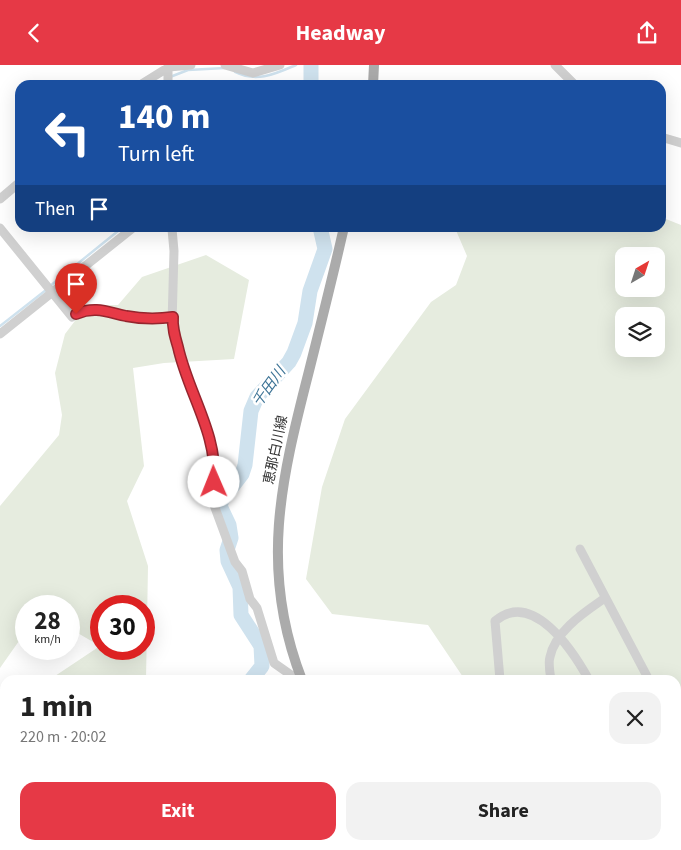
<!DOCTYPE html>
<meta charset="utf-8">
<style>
:root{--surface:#fff;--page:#f2f2f2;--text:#222;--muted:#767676;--accent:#e63946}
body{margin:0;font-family:"Source Sans 3","Noto Sans JP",sans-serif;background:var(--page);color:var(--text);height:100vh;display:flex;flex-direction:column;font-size:19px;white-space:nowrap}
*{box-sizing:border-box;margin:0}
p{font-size:16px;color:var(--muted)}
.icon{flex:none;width:28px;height:28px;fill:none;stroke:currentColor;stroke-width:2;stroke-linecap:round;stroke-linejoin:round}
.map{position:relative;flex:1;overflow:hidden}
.sheet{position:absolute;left:0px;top:610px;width:681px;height:175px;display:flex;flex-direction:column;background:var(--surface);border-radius:15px 15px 0 0;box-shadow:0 5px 20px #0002}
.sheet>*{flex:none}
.top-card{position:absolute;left:15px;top:15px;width:651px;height:152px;border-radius:15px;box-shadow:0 5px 20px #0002;background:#1a4fa0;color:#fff;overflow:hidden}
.needle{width:32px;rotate:39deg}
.controls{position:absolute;left:615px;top:182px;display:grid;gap:10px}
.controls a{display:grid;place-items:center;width:50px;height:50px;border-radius:10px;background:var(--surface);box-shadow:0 5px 20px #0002;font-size:25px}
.speed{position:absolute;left:15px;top:530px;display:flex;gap:10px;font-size:25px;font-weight:700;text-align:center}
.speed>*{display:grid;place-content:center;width:65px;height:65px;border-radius:50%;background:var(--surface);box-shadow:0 5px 20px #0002;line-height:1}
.speed small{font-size:12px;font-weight:400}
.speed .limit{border:8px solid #d22;background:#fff;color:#111}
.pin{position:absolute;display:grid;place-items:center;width:42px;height:42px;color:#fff;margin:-51px -21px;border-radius:50% 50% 50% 0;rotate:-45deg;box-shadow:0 0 5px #0007}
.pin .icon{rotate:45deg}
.me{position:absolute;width:55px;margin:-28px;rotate:359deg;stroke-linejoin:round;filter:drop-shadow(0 0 4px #0008)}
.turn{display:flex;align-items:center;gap:18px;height:105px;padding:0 20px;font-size:22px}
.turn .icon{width:65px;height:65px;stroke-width:2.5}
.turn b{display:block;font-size:35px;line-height:42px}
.then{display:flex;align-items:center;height:48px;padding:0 20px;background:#0003;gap:10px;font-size:19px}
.round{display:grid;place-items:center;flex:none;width:52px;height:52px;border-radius:15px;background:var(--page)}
.summary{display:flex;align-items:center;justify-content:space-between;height:85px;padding:0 20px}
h1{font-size:30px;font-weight:700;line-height:38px}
.primary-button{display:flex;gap:10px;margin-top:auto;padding:10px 20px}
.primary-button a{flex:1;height:58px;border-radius:15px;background:var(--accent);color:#fff;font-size:20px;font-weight:700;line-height:58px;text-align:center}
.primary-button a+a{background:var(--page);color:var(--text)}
header{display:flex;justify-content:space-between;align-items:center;height:65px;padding:0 20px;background:var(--accent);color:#fff;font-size:22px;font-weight:700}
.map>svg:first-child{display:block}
.green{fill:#e6ecdf;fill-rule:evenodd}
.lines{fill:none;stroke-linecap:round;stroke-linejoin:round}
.stream{stroke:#cfe2ee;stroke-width:2.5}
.river{stroke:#cfe2ee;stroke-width:15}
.minor{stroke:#d0d0d0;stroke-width:9}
.major{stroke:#ababab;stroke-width:10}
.route-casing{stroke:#96252e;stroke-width:12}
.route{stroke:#e63946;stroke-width:9}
.labels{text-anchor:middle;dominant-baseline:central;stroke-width:5;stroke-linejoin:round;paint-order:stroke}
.street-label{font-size:14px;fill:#333;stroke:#fff}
.water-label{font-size:15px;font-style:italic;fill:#3f7597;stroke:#fff}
</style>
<header><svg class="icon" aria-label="back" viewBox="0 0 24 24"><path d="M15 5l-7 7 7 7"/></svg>Headway<svg class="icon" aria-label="share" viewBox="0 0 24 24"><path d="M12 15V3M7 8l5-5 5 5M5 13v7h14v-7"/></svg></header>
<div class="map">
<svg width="681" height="785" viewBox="0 0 681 785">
<rect width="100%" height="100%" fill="#fff"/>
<path class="green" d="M 661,152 L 681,160 L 681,709 L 676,713 L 676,615 L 465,615 L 428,560 L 332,549 L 306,514 L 322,422 L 345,354 L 431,237 L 456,220 L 467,191 L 455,163 L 661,162 ZM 624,191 L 656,191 L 656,224 L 624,224 ZM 624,251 L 656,251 L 656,284 L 624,284 Z
M 206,190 L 249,215 L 234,294 L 164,298 L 133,303 L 144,401 L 127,436 L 148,501 L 146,615 L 49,615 L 100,581 L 69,563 L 69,541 L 26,541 L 26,566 L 0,603 L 0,441 L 59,370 L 62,350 L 55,308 L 65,269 L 87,240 L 118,240 L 142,212 ZM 101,541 L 144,541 L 144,584 L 101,584 Z
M 589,780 L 617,780 L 620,785 L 590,785 Z"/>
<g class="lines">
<path class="stream" d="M 235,7 C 257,18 275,9 296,0
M 170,12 L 188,5 L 225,3
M 50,221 L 123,162
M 0,261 L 46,225"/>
<path class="river" d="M 311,0 L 311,20
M 251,615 L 262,601 L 261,581 L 241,550 L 240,522 L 228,496 L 227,485 L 231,473 L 229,460 L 220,441 L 222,435 L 242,409 L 245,400 L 251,346 L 257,332 L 289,297 L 294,288 L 305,258 L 310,226 L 325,184 L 320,162
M 126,785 L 132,780"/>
<path class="minor" d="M 225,0 L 253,8 L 280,0
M 555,0 L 575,20
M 140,20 L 169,2 L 191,0
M 168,20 L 168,0
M 661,72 L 681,78
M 0,134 L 20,117
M 164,162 L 180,162
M 0,163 L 72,252 C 95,236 118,251 142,253 C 152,254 163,253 173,252
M 172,164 L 174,186 L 172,259 L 180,295 L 210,373 L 215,403 L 214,440 L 235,497 L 242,506 L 250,534 L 257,543 L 274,598 L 291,610 L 300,611
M 0,269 L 134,162
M 580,484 L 649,615
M 500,615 L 495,556 C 533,524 573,586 589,615
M 551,615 C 550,608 548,598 550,592 C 555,566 585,547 605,533
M 676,698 L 681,694
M 676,744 L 681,751
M 488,780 L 489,785
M 579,780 L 581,785
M 625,780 L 629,785
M 507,785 L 515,780"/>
<path class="major" d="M 373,20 L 374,0
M 302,615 C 259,505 281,415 309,306 C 321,258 333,211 344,162
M 360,780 L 362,785"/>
</g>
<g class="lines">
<g class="route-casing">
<path id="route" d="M 76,249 C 95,241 107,247 126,251 C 142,254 158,254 173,252 C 172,262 175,272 178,282 C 188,328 218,369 214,417"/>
</g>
<use href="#route" class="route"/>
</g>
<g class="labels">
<g class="street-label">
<text transform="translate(276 385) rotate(-78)">恵那白川線</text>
</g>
<g class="water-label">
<text transform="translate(269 322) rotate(-54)">千田川</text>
</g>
</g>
</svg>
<div class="controls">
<a><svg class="needle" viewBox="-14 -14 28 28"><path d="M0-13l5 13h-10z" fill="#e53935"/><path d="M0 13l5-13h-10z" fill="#767676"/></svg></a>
<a><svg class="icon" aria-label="layers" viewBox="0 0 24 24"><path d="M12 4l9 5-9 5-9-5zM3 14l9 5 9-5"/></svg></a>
</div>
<div class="speed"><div>28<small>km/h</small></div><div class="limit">30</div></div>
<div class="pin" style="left:76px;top:249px;background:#d93025"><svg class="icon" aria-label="arrive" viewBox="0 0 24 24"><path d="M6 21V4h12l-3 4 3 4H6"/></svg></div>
<svg class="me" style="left:214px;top:417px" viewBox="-20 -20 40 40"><circle r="19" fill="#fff"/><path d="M0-13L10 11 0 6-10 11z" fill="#e63946"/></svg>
<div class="top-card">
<div class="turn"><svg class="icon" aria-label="left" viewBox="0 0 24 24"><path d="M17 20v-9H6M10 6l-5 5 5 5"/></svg><div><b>140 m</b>Turn left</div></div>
<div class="then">Then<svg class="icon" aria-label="arrive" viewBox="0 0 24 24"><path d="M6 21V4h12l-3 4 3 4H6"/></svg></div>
</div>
<section class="sheet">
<div class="summary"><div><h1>1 min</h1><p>220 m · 20:02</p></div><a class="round"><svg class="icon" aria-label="close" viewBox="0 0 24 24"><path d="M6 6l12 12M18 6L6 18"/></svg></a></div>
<div class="primary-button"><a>Exit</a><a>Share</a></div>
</section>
</div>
